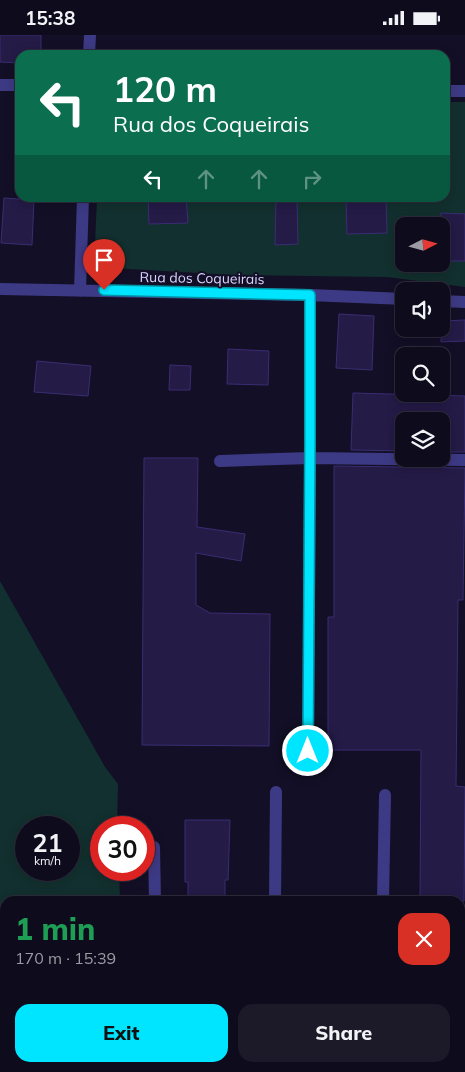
<!DOCTYPE html>
<meta charset="utf-8">
<style>
:root{--surface:#0e0b1c;--page:#1c1929;--text:#f1f3f6;--muted:#9b9ba3;--line:#2e2b3b;--accent:#00e5ff}
body{margin:0;font-family:Mulish,sans-serif;background:var(--page);color:var(--text);height:100vh;display:flex;flex-direction:column;font-size:19px;white-space:nowrap}
*{box-sizing:border-box;margin:0}
p{font-size:16px;color:var(--muted)}
.icon{flex:none;width:28px;height:28px;fill:none;stroke:currentColor;stroke-width:2;stroke-linecap:round;stroke-linejoin:round}
.map{position:relative;flex:1;overflow:hidden}
.drawer{position:absolute;left:0px;top:861px;width:465px;height:176px;display:flex;flex-direction:column;background:var(--surface);border-radius:15px 15px 0 0;box-shadow:0 2px 12px #0003,0 0 0 1px var(--line)}
.drawer>*{flex:none}
.banner{position:absolute;left:15px;top:15px;width:435px;height:152px;border-radius:15px;box-shadow:0 2px 12px #0003,0 0 0 1px var(--line);background:#0b6e4f;color:#fff;overflow:hidden}
.needle{width:32px;rotate:84deg}
.buttons{position:absolute;left:395px;top:182px;display:grid;gap:10px}
.buttons a{display:grid;place-items:center;width:55px;height:55px;border-radius:10px;background:var(--surface);box-shadow:0 2px 12px #0003,0 0 0 1px var(--line);font-size:25px}
.speed{position:absolute;left:15px;top:781px;display:flex;gap:10px;font-size:25px;font-weight:700;text-align:center}
.speed>*{display:grid;place-content:center;width:65px;height:65px;border-radius:50%;background:var(--surface);box-shadow:0 2px 12px #0003,0 0 0 1px var(--line);line-height:1}
.speed small{font-size:12px;font-weight:400}
.speed .limit{border:8px solid #d22;background:#fff;color:#111}
.pin{position:absolute;display:grid;place-items:center;width:42px;height:42px;color:#fff;margin:-51px -21px;border-radius:50% 50% 50% 0;rotate:-45deg;box-shadow:0 0 5px #0007}
.pin .icon{rotate:45deg}
.me{position:absolute;width:55px;margin:-28px;rotate:0deg;stroke-linejoin:round;filter:drop-shadow(0 0 4px #0008)}
.turn{display:flex;align-items:center;gap:18px;height:105px;padding:0 15px;font-size:22px}
.turn .icon{width:65px;height:65px;stroke-width:2.5}
.turn b{display:block;font-size:35px;line-height:42px}
.lanes{display:flex;align-items:center;height:48px;padding:0 15px;background:#0003;justify-content:center;gap:25px;direction:ltr}
.lanes .off{opacity:.35}
.round{display:grid;place-items:center;flex:none;width:52px;height:52px;border-radius:15px;background:var(--page)}
.overview{display:flex;align-items:center;justify-content:space-between;height:85px;padding:0 15px}
h1{font-size:30px;font-weight:800;line-height:38px;color:#1e9e55}
.action{display:flex;gap:10px;margin-top:auto;padding:10px 15px}
.action a{flex:1;height:58px;border-radius:15px;background:var(--accent);color:#111;font-size:20px;font-weight:800;line-height:58px;text-align:center}
.action a+a{background:var(--page);color:var(--text)}
.status{display:flex;justify-content:space-between;align-items:center;height:35px;padding:0 25px;background:var(--surface);direction:ltr}
.status svg{height:14px;fill:currentColor}
.map>svg:first-child{display:block}
.green{fill:#12302f;fill-rule:evenodd}
.building{fill:#241b47;stroke:#3b2d73}
.lines{fill:none;stroke-linecap:round;stroke-linejoin:round}
.minor{stroke:#3d3a85;stroke-width:12}
.route-casing{stroke:#0095a6;stroke-width:12}
.route{stroke:#00e5ff;stroke-width:9}
.labels{text-anchor:middle;dominant-baseline:central;stroke-width:4;stroke-linejoin:round;paint-order:stroke}
.street-label{font-size:14px;fill:#d9d4ff;stroke:#130f26}
</style>
<div class="status"><b>15:38</b><svg viewBox="0 0 49 12"><path d="M0 12V9h3v3zM5 12V6h3v6zM10 12V3h3v9zM15 12V0h3v12zM26 1h20v11H26zM47 4h2v5h-2z"/></svg></div>
<div class="map">
<svg width="465" height="1037" viewBox="0 0 465 1037">
<rect width="100%" height="100%" fill="#130f26"/>
<path class="green" d="M 445,67 L 465,67 L 465,252 L 387,242 L 234,240 L 94,232 L 97,163 L 445,162 ZM 404,191 L 441,191 L 441,229 L 404,229 Z
M 0,546 L 105,732 L 118,749 L 117,792 L 101,792 L 101,835 L 119,835 L 120,866 L 5,866 L 5,1009 L 0,1009 ZM 26,792 L 69,792 L 69,835 L 26,835 Z"/>
<path class="building" d="M 0,0 L 41,0 L 41,20 L 20,20 L 20,28 L 0,27 Z
M 148,162 L 186,162 L 188,188 L 149,189 Z
M 346,162 L 386,162 L 387,198 L 347,199 Z
M 4,163 L 34,165 L 32,210 L 1,208 Z
M 276,165 L 297,165 L 298,209 L 275,210 Z
M 441,178 L 465,179 L 465,226 L 441,226 Z
M 339,279 L 374,281 L 372,335 L 336,333 Z
M 465,285 L 465,306 L 441,307 L 441,286 Z
M 228,314 L 269,316 L 268,350 L 227,349 Z
M 37,326 L 91,331 L 88,361 L 34,357 Z
M 170,330 L 191,331 L 190,355 L 169,355 Z
M 353,358 L 465,361 L 465,417 L 441,417 L 441,386 L 404,386 L 404,416 L 351,415 Z
M 144,423 L 198,423 L 197,492 L 245,499 L 241,526 L 196,518 L 196,570 L 210,578 L 270,579 L 269,711 L 142,710 Z
M 334,431 L 465,433 L 463,565 L 458,565 L 456,751 L 465,752 L 464,866 L 423,866 L 423,864 L 420,864 L 421,715 L 328,715 L 328,582 L 334,582 Z
M 185,785 L 230,785 L 228,845 L 225,845 L 225,866 L 188,866 L 188,847 L 185,847 Z"/>
<g class="lines">
<path class="minor" d="M 89,20 L 90,0
M 0,50 L 20,50
M 445,56 L 465,56
M 0,254 L 310,260 L 404,264
M 80,256 L 83,162
M 441,266 L 465,267
M 220,426 L 310,423 L 465,425
M 308,717 L 310,423 L 310,260
M 154,812 L 155,866
M 275,866 L 276,757
M 383,866 L 385,760
M 181,1032 L 183,1037
M 272,1037 L 272,1032
M 379,1037 L 380,1032"/>
</g>
<g class="lines">
<g class="route-casing">
<path id="route" d="M 104,255 L 310,260 L 310,405 L 308,716"/>
</g>
<use href="#route" class="route"/>
</g>
<g class="labels">
<g class="street-label">
<text transform="translate(202 243) rotate(1)">Rua dos Coqueirais</text>
</g>
</g>
</svg>
<div class="buttons">
<a><svg class="needle" viewBox="-14 -14 28 28"><path d="M0-13l5 13h-10z" fill="#e53935"/><path d="M0 13l5-13h-10z" fill="#9b9ba3"/></svg></a>
<a><svg class="icon" aria-label="sound" viewBox="0 0 24 24"><path d="M4 9h4l5-4v14l-5-4H4zM17 9q2 3 0 6"/></svg></a>
<a><svg class="icon" aria-label="search" viewBox="0 0 24 24"><circle cx="10" cy="10" r="6"/><path d="M15 15l6 6"/></svg></a>
<a><svg class="icon" aria-label="layers" viewBox="0 0 24 24"><path d="M12 4l9 5-9 5-9-5zM3 14l9 5 9-5"/></svg></a>
</div>
<div class="speed"><div>21<small>km/h</small></div><div class="limit">30</div></div>
<div class="pin" style="left:104px;top:255px;background:#d93025"><svg class="icon" aria-label="arrive" viewBox="0 0 24 24"><path d="M6 21V4h12l-3 4 3 4H6"/></svg></div>
<svg class="me" style="left:308px;top:716px" viewBox="-20 -20 40 40"><circle r="17" fill="#00e5ff" stroke="#fff" stroke-width="3"/><path d="M0-11L8 9 0 5-8 9z" fill="#fff"/></svg>
<div class="banner">
<div class="turn"><svg class="icon" aria-label="left" viewBox="0 0 24 24"><path d="M17 20v-9H6M10 6l-5 5 5 5"/></svg><div><b>120 m</b>Rua dos Coqueirais</div></div>
<div class="lanes"><svg class="icon" aria-label="left" viewBox="0 0 24 24"><path d="M17 20v-9H6M10 6l-5 5 5 5"/></svg><svg class="icon off" aria-label="ahead" viewBox="0 0 24 24"><path d="M12 20V5M6 11l6-6 6 6"/></svg><svg class="icon off" aria-label="ahead" viewBox="0 0 24 24"><path d="M12 20V5M6 11l6-6 6 6"/></svg><svg class="icon off" aria-label="right" viewBox="0 0 24 24"><path d="M7 20v-9h11M14 6l5 5-5 5"/></svg></div>
</div>
<section class="drawer">
<div class="overview"><div><h1>1 min</h1><p>170 m · 15:39</p></div><a class="round" style="background:#d93025;color:#fff"><svg class="icon" aria-label="close" viewBox="0 0 24 24"><path d="M6 6l12 12M18 6L6 18"/></svg></a></div>
<div class="action"><a>Exit</a><a>Share</a></div>
</section>
</div>
